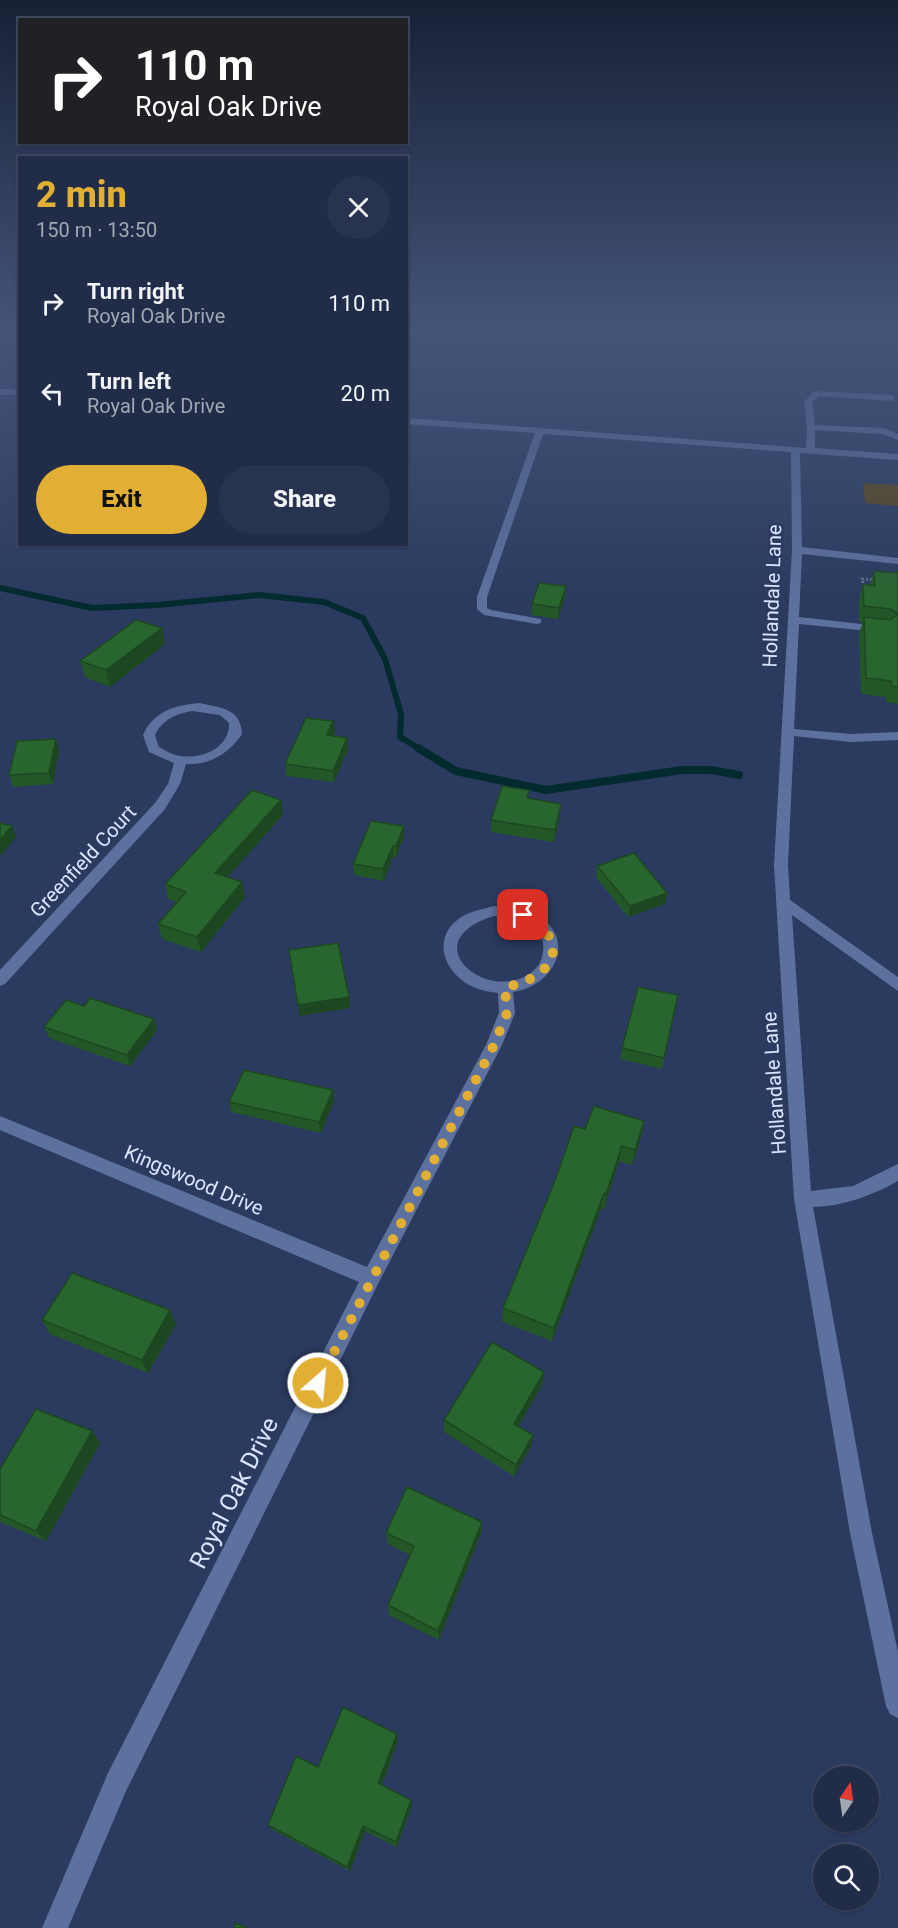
<!DOCTYPE html>
<meta charset="utf-8">
<style>
:root{--surface:#202c48;--page:#28344f;--text:#f1f3f6;--muted:#a2a7b4;--line:#3d4860;--accent:#e1af34}
body{margin:0;font-family:Roboto,sans-serif;background:var(--page);color:var(--text);height:100vh;display:flex;flex-direction:column;font-size:22px;white-space:nowrap}
*{box-sizing:border-box;margin:0}
p{font-size:20px;color:var(--muted)}
.icon{flex:none;width:33px;height:33px;fill:none;stroke:currentColor;stroke-width:2;stroke-linecap:round;stroke-linejoin:round}
.map{position:relative;flex:1;overflow:hidden}
.details{position:absolute;left:18px;top:156px;width:390px;height:390px;display:flex;flex-direction:column;background:var(--surface);border-radius:0px;box-shadow:0 2px 4px #0004,0 0 0 2px var(--line)}
.details>*{flex:none}
.banner{position:absolute;left:18px;top:18px;width:390px;height:126px;border-radius:0px;box-shadow:0 2px 4px #0004,0 0 0 2px var(--line);background:#202124;color:#fff;overflow:hidden}
.needle{width:39px;rotate:13deg}
.controls{position:absolute;left:813px;top:1766px;display:grid;gap:12px}
.controls a{display:grid;place-items:center;width:66px;height:66px;border-radius:50%;background:var(--surface);box-shadow:0 2px 4px #0004,0 0 0 2px var(--line);font-size:30px}
.pin{position:absolute;display:grid;place-items:center;width:51px;height:51px;color:#fff;margin:-26px;border-radius:12px;box-shadow:0 3px 9px #0006}
.me{position:absolute;width:66px;margin:-33px;rotate:27deg;stroke-linejoin:round;filter:drop-shadow(0 0 4px #0008)}
.turn{display:flex;align-items:center;gap:21px;height:126px;padding:0 18px;font-size:27px}
.turn .icon{width:78px;height:78px;stroke-width:2.5}
.turn b{display:block;font-size:42px;line-height:51px}
.round{display:grid;place-items:center;flex:none;width:63px;height:63px;border-radius:32px;background:var(--page)}
.head{display:flex;align-items:center;justify-content:space-between;height:102px;padding:0 18px}
h1{font-size:36px;font-weight:800;line-height:45px;color:var(--accent)}
.action{display:flex;gap:12px;margin-top:auto;padding:12px 18px}
.action a{flex:1;height:69px;border-radius:36px;background:var(--accent);color:#111;font-size:24px;font-weight:800;line-height:69px;text-align:center}
.action a+a{background:var(--page);color:var(--text)}
ul{padding:0;list-style:none}
li{display:flex;align-items:center;gap:18px;height:90px;padding:0 18px}
li div{flex:1}
li b{display:block;font-size:22px}
li em{font-style:normal}
.map>svg:first-child{display:block}
.green{fill:#5b4616}
.lines{fill:none;stroke-linecap:round;stroke-linejoin:round}
.stream-far1{stroke:#032a2e;stroke-width:6}
.stream{stroke:#032a2e;stroke-width:8}
.path{stroke:#606e8f;stroke-width:3;stroke-dasharray:2 2;stroke-linecap:butt}
.minor{fill:#5d719e;fill-rule:evenodd}
.wall{fill:#235728}
.shaded-wall{fill:#1d4721}
.building{fill:#29652f;stroke:#1d4721;stroke-width:1.5}
.route{stroke:#e1af34;stroke-width:10;stroke-dasharray:0 18}
.labels{text-anchor:middle;dominant-baseline:central;stroke-width:5;stroke-linejoin:round;paint-order:stroke}
.street-label{font-size:20px;fill:#dbe6fe;stroke:#2b3b60}
.near-street-label{font-size:24px;fill:#dbe6fe;stroke:#2b3b60}
</style>
<div class="map">
<svg width="898" height="1928" viewBox="0 0 898 1928">
<rect width="100%" height="100%" fill="#2b3b60"/>
<path class="green" d="M 863,483 L 898,485 L 898,506 L 865,503 Z"/>
<g class="lines">
<path class="stream-far1" d="M 0,588 L 92,608 L 158,605 L 259,595 L 324,602 L 363,618 L 385,659 L 401,714 L 400,737 L 420,749"/>
<path class="stream" d="M 418,748 L 456,771 L 546,790 L 682,770 L 711,770 L 739,775"/>
<path class="path" d="M 863,583 L 862,579 L 875,580"/>
<path class="minor" d="M 0,389 L 20,390 L 20,395 L 0,395 Z
M 814,391 L 892,395 L 896,398 L 892,401 L 819,396 L 812,402 L 815,425 L 884,428 L 898,434 L 898,440 L 882,434 L 815,430 L 815,448 L 898,454 L 898,460 L 800,453 L 802,547 L 898,558 L 898,564 L 802,554 L 799,617 L 879,626 L 885,629 L 879,632 L 799,624 L 794,729 L 851,734 L 898,732 L 898,740 L 851,742 L 794,736 L 788,865 L 790,900 L 898,977 L 898,991 L 792,915 L 811,1191 L 853,1186 L 898,1164 L 898,1181 C 871,1196 844,1206 813,1207 L 872,1533 L 898,1652 L 898,1718 L 890,1714 L 886,1706 L 850,1533 L 794,1199 L 774,865 L 792,550 L 791,452 L 543,434 L 487,597 L 487,608 L 491,610 L 541,619 L 541,623 L 537,624 L 484,615 L 477,609 L 477,597 L 535,433 L 406,424 L 406,418 L 806,448 L 807,427 L 804,402 Z
M 200,703 C 221,708 241,708 242,734 C 229,753 211,765 186,764 L 180,784 L 165,809 L 5,984 L 0,986 L 0,970 L 155,803 L 168,784 L 174,763 L 149,752 L 143,735 C 154,711 175,705 200,703 ZM 192,711 L 220,715 L 229,723 C 230,749 199,761 176,755 C 170,754 164,749 159,747 L 155,735 C 163,719 176,714 192,711 Z
M 494,906 C 509,906 527,908 539,916 C 578,942 552,987 513,992 L 515,1013 L 502,1045 L 378,1284 L 126,1791 L 68,1928 L 42,1928 L 108,1773 L 359,1282 L 0,1130 L 0,1116 L 367,1267 L 486,1045 L 499,1013 L 498,993 C 489,992 479,990 471,986 C 442,971 431,935 463,916 C 471,911 484,909 494,906 ZM 494,916 C 515,917 547,924 543,952 C 542,960 539,966 533,971 C 490,1007 410,942 494,916 Z"/>
</g>
<path class="wall" d="M 874,571 L 896,573 L 897,571 L 898,571 L 898,704 L 886,702 L 886,697 L 861,694 L 859,633 L 863,622 L 859,622 L 859,600 L 863,584 L 870,585 Z
M 566,586 L 565,597 L 558,619 L 531,615 L 532,604 Z
M 165,644 L 110,687 L 85,677 L 80,661 Z
M 335,732 L 333,736 L 347,738 L 348,749 L 334,782 L 286,776 L 285,764 Z
M 59,750 L 53,784 L 13,787 L 9,775 Z
M 528,799 L 560,815 L 554,842 L 491,832 L 491,820 Z
M 283,815 L 227,877 L 245,897 L 201,952 L 162,939 L 158,924 L 177,902 L 168,899 L 165,884 Z
M 404,837 L 396,857 L 393,857 L 384,881 L 354,875 L 353,864 Z
M 597,866 L 667,893 L 665,904 L 628,917 L 596,877 Z
M 678,995 L 662,1069 L 620,1059 L 622,1048 Z
M 84,1006 L 154,1019 L 157,1030 L 130,1066 L 49,1038 L 44,1027 Z
M 333,1090 L 334,1101 L 321,1133 L 231,1112 L 229,1102 Z
M 644,1121 L 641,1137 L 632,1165 L 619,1161 L 604,1209 L 601,1209 L 552,1341 L 502,1322 L 503,1308 L 585,1129 Z
M 42,1320 L 176,1324 L 148,1373 L 50,1334 Z
M 544,1372 L 542,1385 L 519,1426 L 533,1435 L 531,1447 L 514,1476 L 444,1432 L 444,1420 Z
M 100,1443 L 46,1541 L 0,1522 L 0,1469 Z
M 482,1522 L 481,1533 L 439,1640 L 389,1615 L 388,1605 L 410,1555 L 388,1544 L 386,1533 Z
M 398,1741 L 382,1785 L 411,1800 L 412,1805 L 397,1847 L 365,1831 L 350,1871 L 273,1830 L 268,1825 L 318,1767 Z"/>
<path class="shaded-wall" d="M 566,586 L 565,597 L 558,619 L 559,608 Z
M 162,628 L 165,644 L 110,687 L 106,670 Z
M 333,721 L 335,732 L 328,746 L 327,735 Z
M 347,738 L 348,749 L 334,782 L 333,771 Z
M 56,739 L 59,750 L 53,784 L 49,773 Z
M 281,800 L 283,815 L 218,888 L 215,873 Z
M 561,804 L 560,815 L 554,842 L 555,830 Z
M 12,826 L 16,837 L 0,856 L 0,840 Z
M 404,826 L 404,837 L 396,857 L 396,846 Z
M 393,846 L 393,857 L 384,881 L 383,869 Z
M 242,882 L 245,897 L 201,952 L 197,937 Z
M 667,893 L 665,904 L 628,917 L 630,906 Z
M 349,997 L 350,1008 L 299,1016 L 298,1005 Z
M 154,1019 L 157,1030 L 130,1066 L 127,1055 Z
M 333,1090 L 334,1101 L 321,1133 L 319,1122 Z
M 644,1121 L 641,1137 L 632,1165 L 635,1150 Z
M 622,1146 L 619,1161 L 604,1209 L 606,1194 Z
M 604,1193 L 601,1209 L 552,1341 L 554,1328 Z
M 170,1310 L 176,1324 L 148,1373 L 142,1360 Z
M 544,1372 L 542,1385 L 513,1436 L 514,1424 Z
M 92,1431 L 100,1443 L 46,1541 L 36,1531 Z
M 533,1435 L 531,1447 L 514,1476 L 516,1465 Z
M 482,1522 L 481,1533 L 439,1640 L 438,1631 Z
M 397,1734 L 398,1741 L 380,1789 L 378,1783 Z
M 411,1800 L 412,1805 L 397,1847 L 396,1842 Z
M 363,1826 L 365,1831 L 350,1871 L 347,1867 Z"/>
<path class="building" d="M 874,571 L 897,573 L 897,571 L 898,571 L 898,614 L 890,609 L 864,606 L 863,584 L 875,586 Z
M 539,583 L 566,586 L 559,608 L 532,604 Z
M 898,614 L 898,687 L 891,686 L 891,681 L 866,678 L 864,617 L 890,620 Z
M 136,620 L 162,628 L 106,670 L 80,661 Z
M 306,718 L 333,721 L 327,735 L 347,738 L 333,771 L 285,764 Z
M 56,739 L 49,773 L 9,775 L 17,741 Z
M 502,786 L 529,790 L 527,798 L 561,804 L 555,830 L 491,820 Z
M 252,790 L 281,800 L 215,873 L 242,882 L 197,937 L 158,924 L 186,892 L 165,884 Z
M 371,821 L 404,826 L 396,846 L 393,846 L 383,869 L 353,864 Z
M 0,823 L 12,826 L 0,840 Z
M 634,853 L 667,893 L 630,906 L 597,866 Z
M 338,943 L 349,997 L 298,1005 L 289,950 Z
M 638,987 L 678,995 L 664,1058 L 622,1048 Z
M 90,998 L 154,1019 L 127,1055 L 44,1027 L 66,1000 L 84,1006 Z
M 244,1070 L 333,1090 L 319,1122 L 229,1102 Z
M 594,1106 L 644,1121 L 635,1150 L 622,1146 L 606,1194 L 604,1193 L 554,1328 L 503,1308 L 556,1178 L 574,1126 L 585,1129 Z
M 72,1273 L 170,1310 L 142,1360 L 42,1320 Z
M 492,1342 L 544,1372 L 514,1424 L 533,1435 L 516,1465 L 444,1420 Z
M 36,1409 L 92,1431 L 36,1531 L 0,1515 L 0,1469 Z
M 407,1487 L 482,1522 L 438,1631 L 388,1605 L 414,1546 L 386,1533 Z
M 343,1707 L 397,1734 L 378,1783 L 411,1800 L 396,1842 L 363,1826 L 347,1867 L 268,1825 L 296,1756 L 318,1767 Z
M 235,1923 L 248,1928 L 234,1928 Z"/>
<linearGradient id="sky" x2="0" y2="1"><stop stop-color="#182035"/><stop offset="0.55" stop-color="#44557a"/><stop offset="1" stop-color="#44557a" stop-opacity="0"/></linearGradient>
<rect width="898" height="600" fill="url(#sky)"/>
<g class="lines">
<path class="route" d="M 318,1383 L 494,1045 L 507,1013 L 505,987 C 553,979 575,941 523,915"/>
</g>
<g class="labels">
<g class="street-label">
<text transform="translate(772 596) rotate(-88)">Hollandale Lane</text>
<text transform="translate(83 861) rotate(-47)">Greenfield Court</text>
<text transform="translate(774 1083) rotate(-94)">Hollandale Lane</text>
<text transform="translate(194 1180) rotate(23)">Kingswood Drive</text>
</g>
<g class="near-street-label">
<text transform="translate(234 1493) rotate(-63)">Royal Oak Drive</text>
</g>
</g>
</svg>
<div class="controls">
<a><svg class="needle" viewBox="-14 -14 28 28"><path d="M0-13l5 13h-10z" fill="#e53935"/><path d="M0 13l5-13h-10z" fill="#a2a7b4"/></svg></a>
<a><svg class="icon" aria-label="search" viewBox="0 0 24 24"><circle cx="10" cy="10" r="6"/><path d="M15 15l6 6"/></svg></a>
</div>
<div class="pin" style="left:523px;top:915px;background:#d93025"><svg class="icon" aria-label="arrive" viewBox="0 0 24 24"><path d="M6 21V4h12l-3 4 3 4H6"/></svg></div>
<svg class="me" style="left:318px;top:1383px" viewBox="-20 -20 40 40"><circle r="17" fill="#e1af34" stroke="#fff" stroke-width="3"/><path d="M0-11L8 9 0 5-8 9z" fill="#fff"/></svg>
<div class="banner">
<div class="turn"><svg class="icon" aria-label="right" viewBox="0 0 24 24"><path d="M7 20v-9h11M14 6l5 5-5 5"/></svg><div><b>110 m</b>Royal Oak Drive</div></div>
</div>
<section class="details">
<div class="head"><div><h1>2 min</h1><p>150 m · 13:50</p></div><a class="round"><svg class="icon" aria-label="close" viewBox="0 0 24 24"><path d="M6 6l12 12M18 6L6 18"/></svg></a></div>
<ul>
<li><svg class="icon" aria-label="right" viewBox="0 0 24 24"><path d="M7 20v-9h11M14 6l5 5-5 5"/></svg><div><b>Turn right</b><p>Royal Oak Drive</p></div><em>110 m</em></li>
<li><svg class="icon" aria-label="left" viewBox="0 0 24 24"><path d="M17 20v-9H6M10 6l-5 5 5 5"/></svg><div><b>Turn left</b><p>Royal Oak Drive</p></div><em>20 m</em></li>
</ul>
<div class="action"><a>Exit</a><a>Share</a></div>
</section>
</div>
